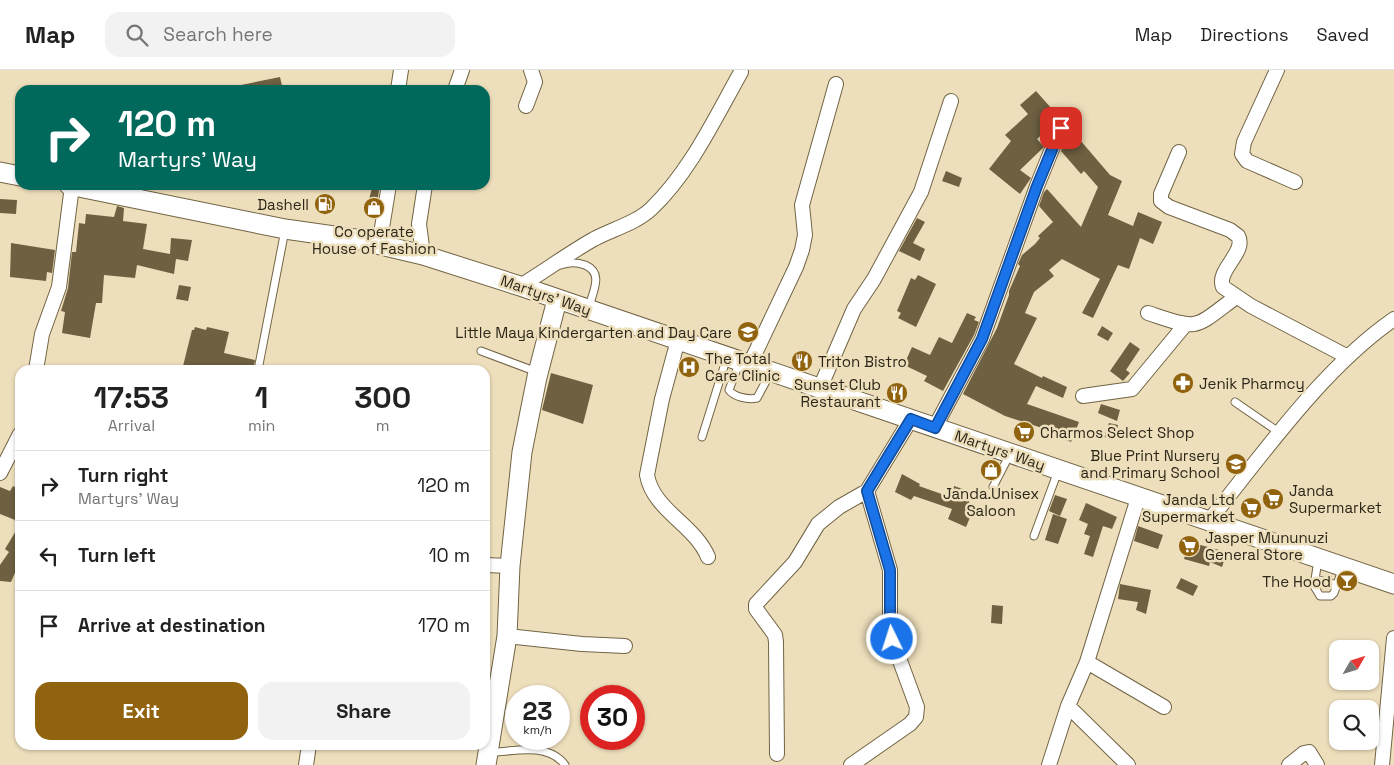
<!DOCTYPE html>
<style>
:root{--surface:#fff;--page:#f2f2f2;--text:#222;--muted:#767676;--line:#e0e0e0;--accent:#91630f}
body{margin:0;font-family:"Space Grotesk",sans-serif;background:var(--page);color:var(--text);height:100vh;display:flex;flex-direction:column;font-size:19px;white-space:nowrap}
*{box-sizing:border-box;margin:0}
p{font-size:16px;color:var(--muted)}
.icon{flex:none;width:28px;height:28px;fill:none;stroke:currentColor;stroke-width:2;stroke-linecap:round;stroke-linejoin:round}
.map{position:relative;flex:1;overflow:hidden}
.details{position:absolute;left:15px;top:295px;width:475px;height:385px;display:flex;flex-direction:column;background:var(--surface);border-radius:15px;box-shadow:0 1px 4px #0004}
.details>*{flex:none}
.hud{position:absolute;left:15px;top:15px;width:475px;height:105px;border-radius:15px;box-shadow:0 1px 4px #0004;background:#00695c;color:#fff;overflow:hidden}
.needle{width:32px;rotate:51deg}
.tools{position:absolute;left:1329px;top:570px;display:grid;gap:10px}
.tools a{display:grid;place-items:center;width:50px;height:50px;border-radius:10px;background:var(--surface);box-shadow:0 1px 4px #0004;font-size:25px}
.speed{position:absolute;left:505px;top:615px;display:flex;gap:10px;font-size:25px;font-weight:700;text-align:center}
.speed>*{display:grid;place-content:center;width:65px;height:65px;border-radius:50%;background:var(--surface);box-shadow:0 1px 4px #0004;line-height:1}
.speed small{font-size:12px;font-weight:400}
.speed .limit{border:8px solid #d22;background:#fff;color:#111}
.pin{position:absolute;display:grid;place-items:center;width:42px;height:42px;color:#fff;margin:-21px;border-radius:10px;box-shadow:0 2px 8px #0006}
.me{position:absolute;width:55px;margin:-28px;rotate:356deg;stroke-linejoin:round;filter:drop-shadow(0 0 4px #0008)}
.turn{display:flex;align-items:center;gap:18px;height:105px;padding:0 20px;font-size:22px}
.turn .icon{width:65px;height:65px;stroke-width:2.5}
.turn b{display:block;font-size:35px;line-height:42px}
.eta{display:flex;justify-content:space-evenly;align-items:center;height:85px;text-align:center}
.eta b{font-size:30px;font-weight:700;line-height:35px}
.cta{display:flex;gap:10px;margin-top:auto;padding:10px 20px}
.cta a{flex:1;height:58px;border-radius:15px;background:var(--accent);color:#fff;font-size:20px;font-weight:700;line-height:58px;text-align:center}
.cta a+a{background:var(--page);color:var(--text)}
ul{padding:0;list-style:none}
li{display:flex;align-items:center;gap:15px;height:70px;padding:0 20px;border-top:1px solid var(--line)}
li div{flex:1}
li b{display:block;font-size:19px}
li em{font-style:normal}
header{display:flex;align-items:center;gap:30px;box-sizing:border-box;height:70px;padding:0 25px;background:var(--surface);border-bottom:1px solid var(--line)}
header strong{font-size:24px}
nav{display:flex;gap:28px;margin-inline-start:auto;font-size:18px}
.search{width:350px;height:45px;background:var(--page);display:flex;align-items:center;gap:12px;box-sizing:border-box;padding:0 18px;border-radius:15px;color:var(--muted);font-size:19px}
.map>svg:first-child{display:block}
.building{fill:#6e6041}
.lines{fill:none;stroke-linecap:round;stroke-linejoin:round}
.lane-casing{stroke:#716444;stroke-width:9}
.street-casing{stroke:#716444;stroke-width:16}
.secondary-casing{stroke:#716444;stroke-width:21}
.lane{stroke:#fff;stroke-width:7}
.street{stroke:#fff;stroke-width:14}
.secondary{stroke:#fff;stroke-width:19}
.route-casing{stroke:#114b97;stroke-width:12}
.route{stroke:#1a73e8;stroke-width:9}
.labels{text-anchor:middle;dominant-baseline:central;stroke-width:5;stroke-linejoin:round;paint-order:stroke}
.poi-label{font-size:15px;fill:#2d2719;stroke:#eedfbc;text-anchor:end}
.street-label{font-size:15px;fill:#2d2719;stroke:#eedfbc}
</style>
<header>
<strong>Map</strong>
<div class="search"><svg class="icon" aria-label="search" viewBox="0 0 24 24"><circle cx="10" cy="10" r="6"/><path d="M15 15l6 6"/></svg>Search here</div>
<nav><a>Map</a><a>Directions</a><a>Saved</a></nav>
</header>
<div class="map">
<svg width="1394" height="695" viewBox="0 0 1394 695">
<rect width="100%" height="100%" fill="#eedfbc"/>
<path class="building" d="M 280,7 L 283,20 L 242,20 L 241,15 Z
M 1036,21 L 1060,48 L 1037,69 L 1044,77 L 1020,100 L 1031,108 L 1020,124 L 989,99 L 1011,71 L 1005,65 L 1028,44 L 1020,35 Z
M 1074,63 L 1110,105 L 1122,111 L 1108,145 L 1133,156 L 1138,142 L 1162,152 L 1153,174 L 1140,168 L 1129,199 L 1118,195 L 1093,248 L 1082,243 L 1100,209 L 1062,189 L 1049,200 L 1054,206 L 1034,222 L 1025,243 L 1037,248 L 1014,294 L 1042,308 L 1043,306 L 1067,317 L 1063,328 L 1036,316 L 1027,334 L 1079,352 L 1071,372 L 1047,362 L 1048,360 L 1005,346 L 963,324 L 997,258 L 1009,225 L 1009,221 L 1020,196 L 1018,194 L 1022,185 L 1035,174 L 1040,168 L 1038,166 L 1053,152 L 1039,136 L 1044,122 L 1047,119 L 1081,157 L 1098,117 L 1084,101 L 1081,104 L 1061,81 L 1065,71 Z
M 946,101 L 962,108 L 959,117 L 942,111 Z
M 372,118 L 379,120 L 377,135 L 368,133 Z
M 0,129 L 17,130 L 16,144 L 0,143 Z
M 117,136 L 124,138 L 123,151 L 147,154 L 143,179 L 170,184 L 171,168 L 192,170 L 188,191 L 176,189 L 174,204 L 137,195 L 135,208 L 104,205 L 102,233 L 96,233 L 90,268 L 62,263 L 65,242 L 61,241 L 68,218 L 72,182 L 76,182 L 79,153 L 85,154 L 86,144 L 114,147 Z
M 917,148 L 925,152 L 913,173 L 925,179 L 920,191 L 899,181 Z
M 11,173 L 55,180 L 52,203 L 47,202 L 46,211 L 10,207 Z
M 918,205 L 936,214 L 916,257 L 898,248 L 901,243 L 897,241 L 911,208 L 915,210 Z
M 179,215 L 191,217 L 188,231 L 176,229 Z
M 967,243 L 976,247 L 974,250 L 979,252 L 974,265 L 943,321 L 924,311 L 927,306 L 904,295 L 912,277 L 930,285 L 939,267 L 952,273 Z
M 1102,256 L 1113,263 L 1108,271 L 1097,265 Z
M 195,257 L 206,260 L 207,257 L 229,262 L 224,283 L 255,290 L 253,300 L 182,300 L 192,260 L 194,260 Z
M 1130,272 L 1140,279 L 1126,300 L 1130,303 L 1123,311 L 1110,301 Z
M 551,303 L 593,315 L 583,354 L 542,340 Z
M 1101,334 L 1120,340 L 1117,351 L 1098,343 Z
M 1109,353 L 1118,355 L 1115,369 L 1104,367 Z
M 902,404 L 920,414 L 919,416 L 950,427 L 954,416 L 972,422 L 968,436 L 974,438 L 966,457 L 948,449 L 952,439 L 914,426 L 911,430 L 895,422 Z
M 13,416 L 20,420 L 20,452 L 0,444 L 0,417 L 10,421 Z
M 1055,425 L 1067,429 L 1060,446 L 1049,441 Z
M 1086,433 L 1117,447 L 1112,459 L 1103,456 L 1093,487 L 1084,484 L 1090,466 L 1084,464 L 1088,454 L 1079,450 Z
M 1053,444 L 1067,449 L 1058,474 L 1045,470 Z
M 20,454 L 20,491 L 11,512 L 0,511 L 0,495 L 9,482 L 5,479 Z
M 1138,456 L 1163,465 L 1158,479 L 1134,471 Z
M 1189,472 L 1227,482 L 1222,497 L 1210,492 L 1209,496 L 1184,489 Z
M 1181,508 L 1198,516 L 1193,526 L 1176,518 Z
M 1120,514 L 1151,520 L 1146,544 L 1136,540 L 1138,532 L 1118,529 Z
M 992,535 L 1003,536 L 1002,554 L 991,553 Z"/>
<g class="lines">
<g class="lane-casing">
<path id="lane" d="M 561,195 C 570,192 576,192 585,195 C 604,203 593,221 589,237
M 481,281 L 537,302
M 740,291 L 729,320 C 734,327 748,330 757,328 L 771,302
M 258,300 L 285,160
M 1235,332 L 1280,363
M 702,367 L 727,287
M 993,417 L 1010,384
M 1034,466 L 1058,401
M 1318,490 L 1314,516 L 1320,526 L 1331,526 L 1334,523 L 1343,497
M 1315,509 L 1337,515
M 488,683 C 513,681 548,672 565,695"/>
</g>
<g class="street-casing">
<path id="street" d="M 1277,0 L 1244,72 L 1242,84 L 1247,91 L 1295,112
M 398,20 L 401,0
M 455,20 L 462,0
M 526,36 L 535,12 L 531,0
M 1179,82 L 1161,124 L 1161,131 L 1169,137 L 1230,160 L 1238,166 C 1247,182 1216,200 1223,217 L 1251,236 L 1348,287
M 379,176 L 389,115
M 423,185 L 419,154 L 425,115
M 520,216 C 545,201 569,183 594,169 C 613,159 636,153 651,139 C 690,102 715,48 741,2
M 1148,243 C 1200,260 1192,260 1236,227
M 678,270 L 662,329 L 647,405 C 653,440 695,455 708,487
M 750,294 L 796,197 L 802,180 L 805,165 L 802,135 L 836,14
M 36,300 L 42,264 L 59,217 L 72,116
M 820,318 L 854,239 L 874,209 L 921,122 L 951,31
M 1083,326 L 1132,319 L 1185,255
M 935,357 L 982,269 L 1037,116 L 1061,57
M 0,403 L 20,364
M 1208,452 C 1263,384 1322,299 1394,249
M 485,495 L 510,496
M 507,566 L 582,574 L 625,576
M 1087,592 L 1164,637
M 1068,636 L 1128,695
M 777,684 L 776,572 L 775,565 L 756,539 L 756,534 L 795,492 L 818,454 L 839,437 L 867,421
M 306,695 L 309,675
M 851,695 L 910,654 L 916,647 L 917,637 L 892,569 L 890,554 L 890,500 L 867,421 L 911,349
M 1049,695 L 1068,636 L 1087,592 L 1138,428
M 1289,695 L 1304,683 L 1309,682 L 1317,695
M 1382,695 L 1394,568"/>
</g>
<g class="secondary-casing">
<path id="secondary" d="M 0,102 L 20,106
M 69,115 L 285,159 L 355,169 L 423,185 L 520,216 L 1394,514
M 486,695 L 507,566 L 510,496 L 522,382 L 537,307 L 557,230"/>
</g>
<use href="#lane" class="lane"/>
<use href="#street" class="street"/>
<use href="#secondary" class="secondary"/>
</g>
<g class="lines">
<g class="route-casing">
<path id="route" d="M 892,569 L 890,554 L 890,500 L 867,421 L 911,349 L 935,358 L 982,269 L 1037,116 L 1061,58"/>
</g>
<use href="#route" class="route"/>
</g>
<defs>
<g id="fuel-disc" transform="scale(1.125)"><circle r="9.5" fill="#91630f" stroke="#eedfbc"/><path d="M-5.5-6h7V0h2V4h1.3V-2.5L3-4.5l.8-.8L6-3V5H2.5V1h-1V6h-7ZM-4.2-4.7v3.2H.2V-4.7Z" fill="#fff"/></g>
<g id="shop-disc" transform="scale(1.125)"><circle r="9.5" fill="#91630f" stroke="#eedfbc"/><path d="M-5-2.5h2.3a2.7 3.5 0 0 1 5.4 0H5L5.5 6h-11ZM-1.5-2.5h3a1.5 2.3 0 0 0-3 0Z" fill="#fff"/></g>
<g id="school-disc" transform="scale(1.125)"><circle r="9.5" fill="#91630f" stroke="#eedfbc"/><path d="M0-5L7-2L0 1L-7-2ZM-4 1L0 2.5L4 1V4Q0 6-4 4Z" fill="#fff"/></g>
<g id="restaurant-disc" transform="scale(1.125)"><circle r="9.5" fill="#91630f" stroke="#eedfbc"/><path d="M-5-6h1v4h1v-4h1v4h1v-4h1v5L-1.5 .5V6h-2V.5L-5-1ZM5-6V6H3V1.5H1.5Q1.5-4 5-6Z" fill="#fff"/></g>
<g id="hospital-disc" transform="scale(1.125)"><circle r="9.5" fill="#91630f" stroke="#eedfbc"/><path d="M-5-5h3v3.5h4V-5h3V5h-3V1.5h-4V5h-3Z" fill="#fff"/></g>
<g id="pharmacy-disc" transform="scale(1.125)"><circle r="9.5" fill="#91630f" stroke="#eedfbc"/><path d="M-2-6h4v4h4v4h-4v4h-4v-4h-4v-4h4Z" fill="#fff"/></g>
<g id="supermarket-disc" transform="scale(1.125)"><circle r="9.5" fill="#91630f" stroke="#eedfbc"/><path d="M-6-5.5h2.5l.6 2H6L4.5 2H-2.5L-4.4-4H-6ZM-1.5 3.2a1.3 1.3 0 1 0 .1 0ZM3 3.2a1.3 1.3 0 1 0 .1 0Z" fill="#fff"/></g>
<g id="bar-disc" transform="scale(1.125)"><circle r="9.5" fill="#91630f" stroke="#eedfbc"/><path d="M-6-5H6L.8 .8V4.5H3.5V6h-7V4.5H-.8V.8Z" fill="#fff"/></g>
</defs>
<g fill-rule="evenodd">
<use href="#fuel-disc" x="325" y="134"/>
<use href="#shop-disc" x="374" y="138"/>
<use href="#school-disc" x="748" y="262"/>
<use href="#restaurant-disc" x="802" y="291"/>
<use href="#hospital-disc" x="689" y="297"/>
<use href="#pharmacy-disc" x="1183" y="313"/>
<use href="#restaurant-disc" x="897" y="323"/>
<use href="#supermarket-disc" x="1024" y="362"/>
<use href="#school-disc" x="1236" y="394"/>
<use href="#shop-disc" x="991" y="400"/>
<use href="#supermarket-disc" x="1273" y="429"/>
<use href="#supermarket-disc" x="1251" y="438"/>
<use href="#supermarket-disc" x="1189" y="476"/>
<use href="#bar-disc" x="1347" y="511"/>
</g>
<g class="labels">
<g class="poi-label">
<text x="309" y="134">Dashell</text>
<text x="374" y="161" text-anchor="middle">Co operate<tspan x="374" dy="17">House of Fashion</tspan></text>
<text x="732" y="262">Little Maya Kindergarten and Day Care</text>
<text x="705" y="288" text-anchor="start">The Total<tspan x="705" dy="17">Care Clinic</tspan></text>
<text x="818" y="291" text-anchor="start">Triton Bistro</text>
<text x="1199" y="313" text-anchor="start">Jenik Pharmcy</text>
<text x="881" y="314">Sunset Club<tspan x="881" dy="17">Restaurant</tspan></text>
<text x="1040" y="362" text-anchor="start">Charmos Select Shop</text>
<text x="1220" y="385">Blue Print Nursery<tspan x="1220" dy="17">and Primary School</tspan></text>
<text x="1289" y="420" text-anchor="start">Janda<tspan x="1289" dy="17">Supermarket</tspan></text>
<text x="991" y="423" text-anchor="middle">Janda.Unisex<tspan x="991" dy="17">Saloon</tspan></text>
<text x="1235" y="429">Janda Ltd<tspan x="1235" dy="17">Supermarket</tspan></text>
<text x="1205" y="467" text-anchor="start">Jasper Mununuzi<tspan x="1205" dy="17">General Store</tspan></text>
<text x="1331" y="511">The Hood</text>
</g>
<g class="street-label">
<text transform="translate(546 225) rotate(19)">Martyrs' Way</text>
<text transform="translate(1000 380) rotate(19)">Martyrs' Way</text>
</g>
</g>
</svg>
<div class="tools">
<a><svg class="needle" viewBox="-14 -14 28 28"><path d="M0-13l5 13h-10z" fill="#e53935"/><path d="M0 13l5-13h-10z" fill="#767676"/></svg></a>
<a><svg class="icon" aria-label="search" viewBox="0 0 24 24"><circle cx="10" cy="10" r="6"/><path d="M15 15l6 6"/></svg></a>
</div>
<div class="speed"><div>23<small>km/h</small></div><div class="limit">30</div></div>
<div class="pin" style="left:1061px;top:58px;background:#d93025"><svg class="icon" aria-label="arrive" viewBox="0 0 24 24"><path d="M6 21V4h12l-3 4 3 4H6"/></svg></div>
<svg class="me" style="left:892px;top:569px" viewBox="-20 -20 40 40"><circle r="17" fill="#1a73e8" stroke="#fff" stroke-width="3"/><path d="M0-11L8 9 0 5-8 9z" fill="#fff"/></svg>
<div class="hud">
<div class="turn"><svg class="icon" aria-label="right" viewBox="0 0 24 24"><path d="M7 20v-9h11M14 6l5 5-5 5"/></svg><div><b>120 m</b>Martyrs' Way</div></div>
</div>
<section class="details">
<div class="eta">
<div><b>17:53</b><p>Arrival</p></div>
<div><b>1</b><p>min</p></div>
<div><b>300</b><p>m</p></div>
</div>
<ul>
<li><svg class="icon" aria-label="right" viewBox="0 0 24 24"><path d="M7 20v-9h11M14 6l5 5-5 5"/></svg><div><b>Turn right</b><p>Martyrs' Way</p></div><em>120 m</em></li>
<li><svg class="icon" aria-label="left" viewBox="0 0 24 24"><path d="M17 20v-9H6M10 6l-5 5 5 5"/></svg><div><b>Turn left</b></div><em>10 m</em></li>
<li><svg class="icon" aria-label="arrive" viewBox="0 0 24 24"><path d="M6 21V4h12l-3 4 3 4H6"/></svg><div><b>Arrive at destination</b></div><em>170 m</em></li>
</ul>
<div class="cta"><a>Exit</a><a>Share</a></div>
</section>
</div>
